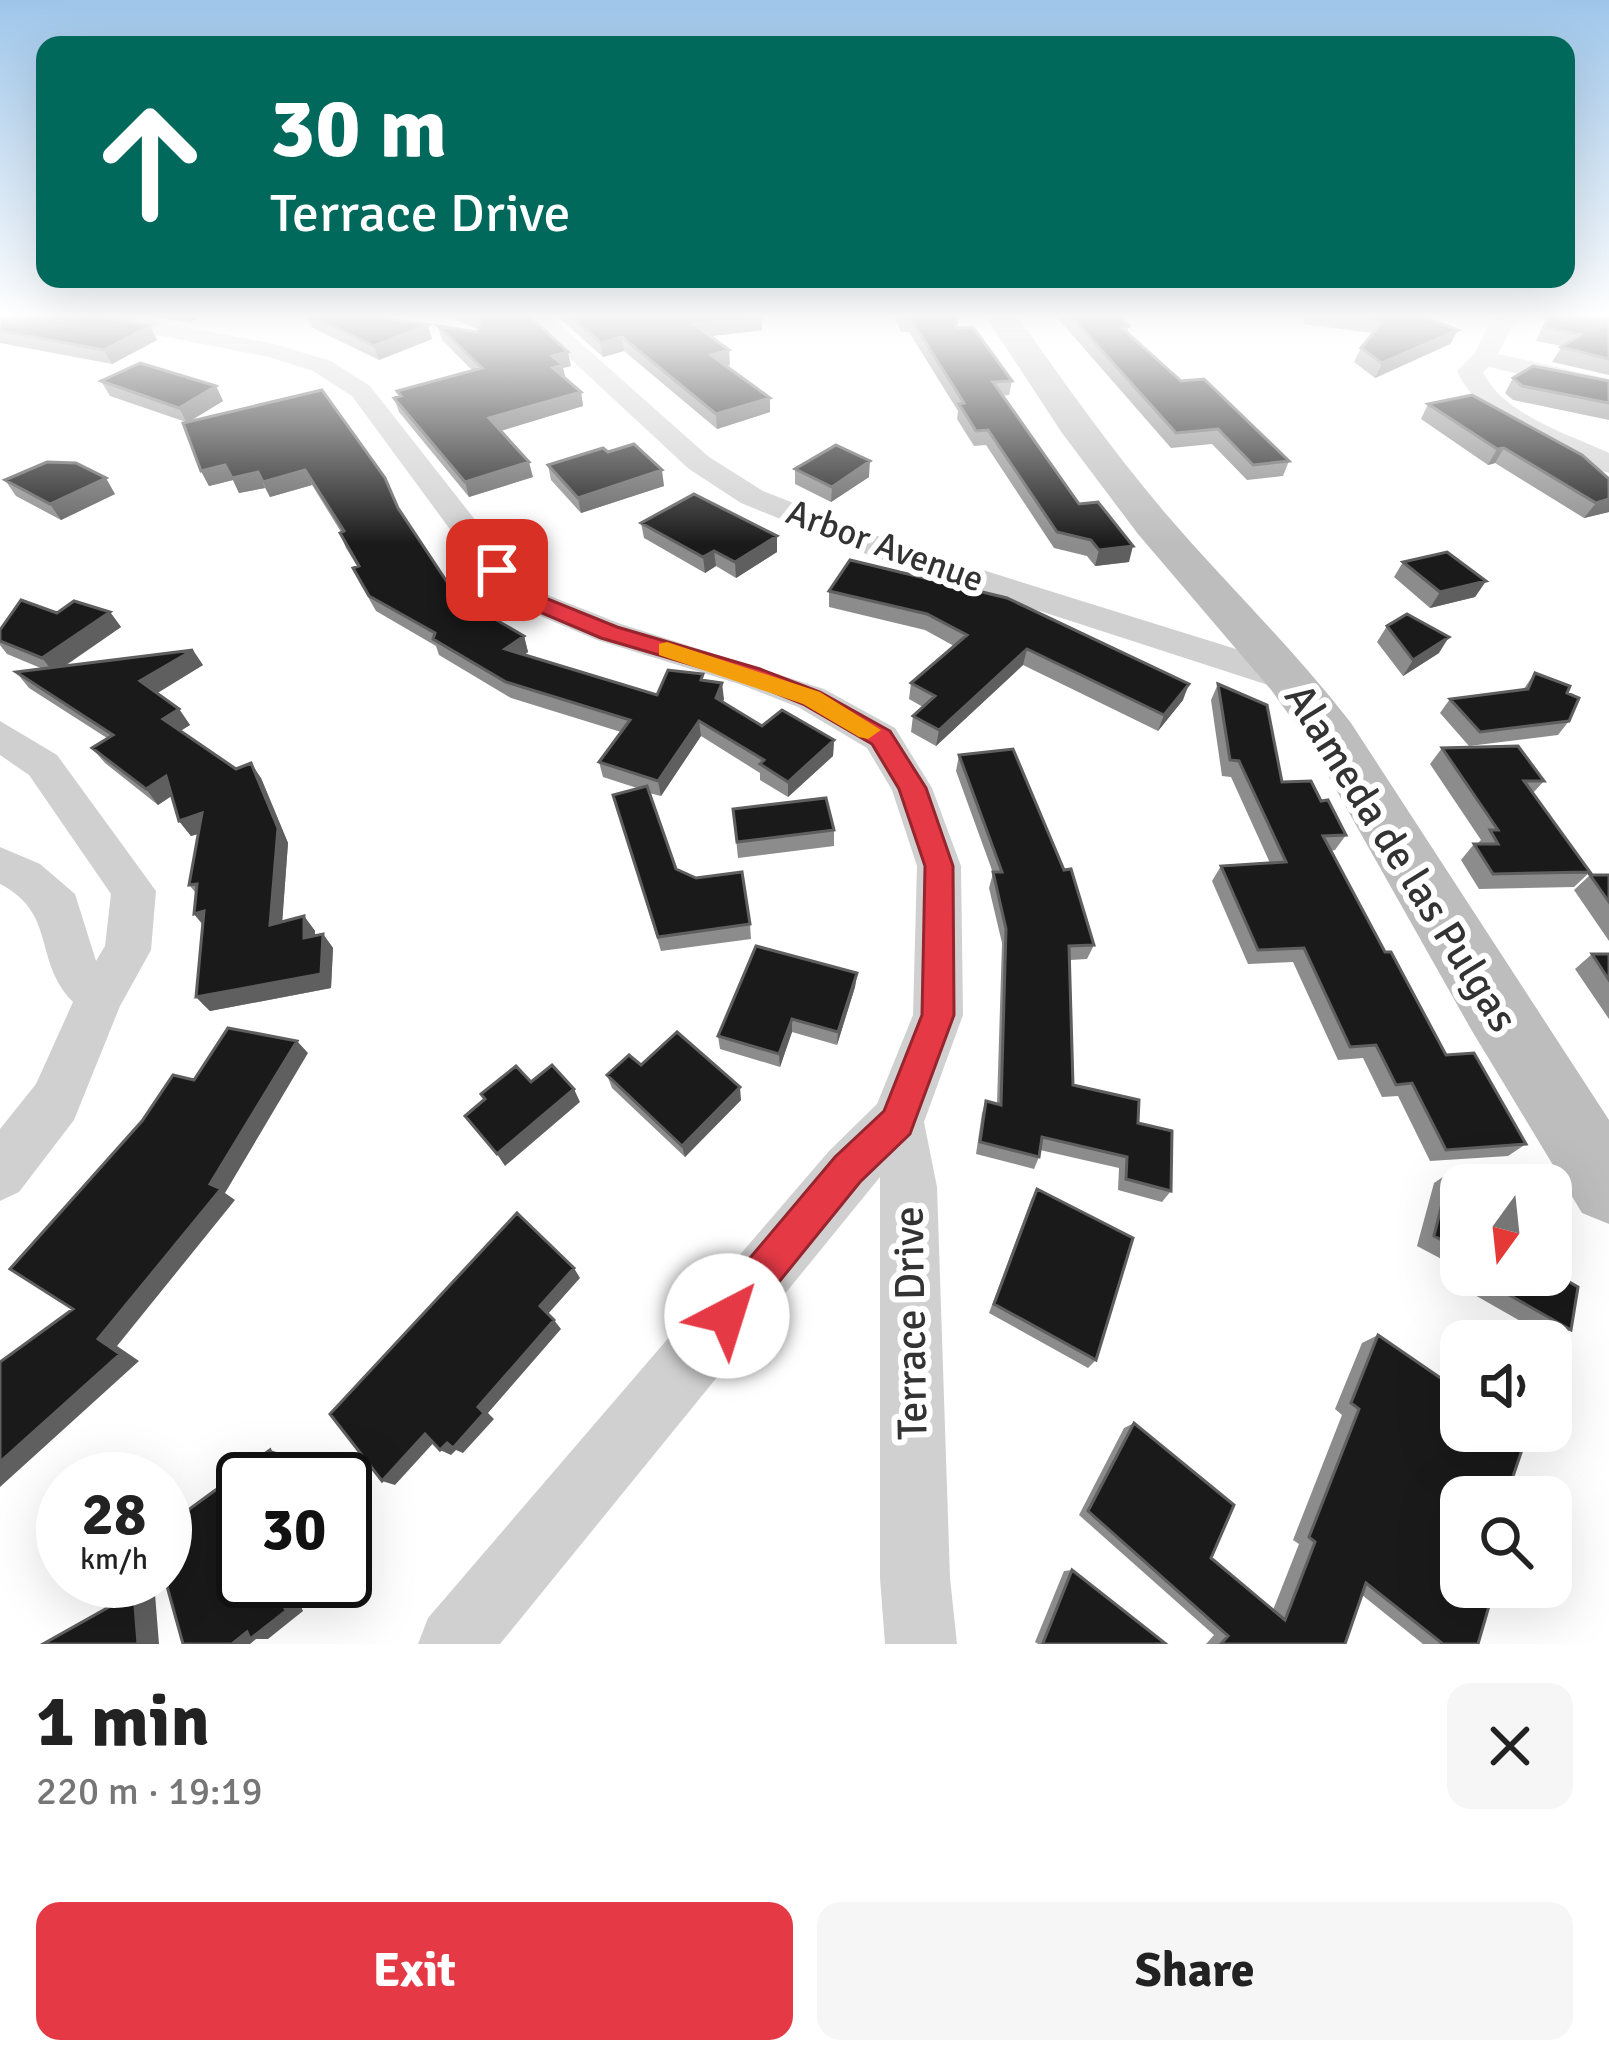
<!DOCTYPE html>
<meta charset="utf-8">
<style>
:root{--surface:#fff;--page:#f6f6f6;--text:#222;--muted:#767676;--accent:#e63946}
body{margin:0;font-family:Signika,sans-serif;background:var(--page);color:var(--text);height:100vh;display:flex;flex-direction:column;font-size:45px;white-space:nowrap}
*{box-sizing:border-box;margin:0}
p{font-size:39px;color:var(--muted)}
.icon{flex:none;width:66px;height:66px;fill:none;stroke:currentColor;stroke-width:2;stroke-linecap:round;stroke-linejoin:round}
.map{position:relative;height:1644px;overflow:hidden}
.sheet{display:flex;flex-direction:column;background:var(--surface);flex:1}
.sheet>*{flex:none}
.hud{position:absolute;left:36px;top:36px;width:1539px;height:252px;border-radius:24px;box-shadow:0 12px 48px #0002;background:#00695c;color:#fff;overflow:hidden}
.needle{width:78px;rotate:195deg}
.buttons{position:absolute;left:1440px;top:1164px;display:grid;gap:24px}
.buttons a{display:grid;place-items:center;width:132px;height:132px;border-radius:24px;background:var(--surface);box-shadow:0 12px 48px #0002;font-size:60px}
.speed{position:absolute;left:36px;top:1452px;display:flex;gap:24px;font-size:60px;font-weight:700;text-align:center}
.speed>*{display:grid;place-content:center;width:156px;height:156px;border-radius:50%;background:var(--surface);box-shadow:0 12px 48px #0002;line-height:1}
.speed small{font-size:30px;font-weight:400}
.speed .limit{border:6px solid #111;border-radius:18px;background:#fff;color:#111}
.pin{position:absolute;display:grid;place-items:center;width:102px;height:102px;color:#fff;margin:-51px;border-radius:24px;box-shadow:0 6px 18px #0006}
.me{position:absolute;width:132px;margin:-66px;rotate:40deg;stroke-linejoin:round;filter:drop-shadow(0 0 9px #0008)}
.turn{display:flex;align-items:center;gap:42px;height:252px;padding:0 36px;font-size:54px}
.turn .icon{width:156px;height:156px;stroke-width:2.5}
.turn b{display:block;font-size:84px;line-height:102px}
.round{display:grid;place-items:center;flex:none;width:126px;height:126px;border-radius:24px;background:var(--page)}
.head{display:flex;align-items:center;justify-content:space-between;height:204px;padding:0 36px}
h1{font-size:72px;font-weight:700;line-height:90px}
.cta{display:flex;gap:24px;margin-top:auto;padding:24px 36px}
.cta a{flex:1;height:138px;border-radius:24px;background:var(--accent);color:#fff;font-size:48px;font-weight:700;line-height:138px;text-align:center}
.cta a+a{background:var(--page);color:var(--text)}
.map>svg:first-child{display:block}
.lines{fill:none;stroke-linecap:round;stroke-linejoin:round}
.street{fill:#d0d0d0;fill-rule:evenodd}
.secondary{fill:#bdbdbd;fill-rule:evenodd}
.wall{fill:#8c8c8c}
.shaded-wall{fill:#5f5f5f}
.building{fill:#1a1a1a;stroke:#5f5f5f;stroke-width:3}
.route{fill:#e63946;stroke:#96252e;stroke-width:3}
.slow{fill:#f59e0b}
.labels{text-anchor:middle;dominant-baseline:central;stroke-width:12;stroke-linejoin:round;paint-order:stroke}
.far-street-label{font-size:36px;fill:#333;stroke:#fff}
.street-label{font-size:42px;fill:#333;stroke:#fff}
</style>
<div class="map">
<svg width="1609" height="1644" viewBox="0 0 1609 1644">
<rect width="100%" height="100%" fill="#fff"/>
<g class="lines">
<path class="street" d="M 72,314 L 120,314 L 274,344 L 331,361 L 370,386 L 509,563 L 550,596 L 621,624 L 824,689 L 895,728 L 932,788 L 961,866 L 963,1015 L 924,1122 L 937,1187 L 950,1578 L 957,1644 L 885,1644 L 880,1578 L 880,1177 L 500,1644 L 418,1644 L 428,1618 L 829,1151 L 877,1104 L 913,1015 L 917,866 L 892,790 L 867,748 L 798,707 L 739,684 L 597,640 L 526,610 L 485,577 L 352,396 L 313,371 L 269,357 L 84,321 Z
M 522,314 L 548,314 L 709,457 L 763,491 L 893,542 L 1303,670 L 1308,679 L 1303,688 L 1277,688 L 871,556 L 741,503 L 689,469 Z
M 1494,314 L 1518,314 L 1498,354 L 1609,379 L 1609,395 L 1489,367 L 1483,372 C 1502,414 1570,435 1609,453 L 1609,473 C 1563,461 1476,416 1457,371 L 1474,354 Z
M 0,721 L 57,755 L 156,891 L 151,950 L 120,1006 L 74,1120 L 19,1192 L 0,1201 L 0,1129 L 36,1084 L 73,1002 C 32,960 58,914 0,884 L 0,847 L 40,864 L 75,894 L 96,961 L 105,946 L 111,894 L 29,775 L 0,755 Z"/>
<path class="secondary" d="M 984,314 L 1016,314 C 1064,383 1112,450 1166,514 C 1227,585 1294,649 1351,723 L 1609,1120 L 1609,1224 L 1582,1213 L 1472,1031 L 1312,747 L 1272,691 L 1138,534 L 1062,433 Z"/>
</g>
<path class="wall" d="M 0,314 L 150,326 L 157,340 L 112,364 L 0,343 Z
M 144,314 L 206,314 L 189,323 Z
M 306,314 L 428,325 L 432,339 L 379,360 L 311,327 Z
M 441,314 L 527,314 L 571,366 L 563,368 L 565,378 L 581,392 L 583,406 L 501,431 L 533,477 L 469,497 L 399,412 L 394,398 L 399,397 L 397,391 L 473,371 L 442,340 L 438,326 L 477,332 L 478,329 Z
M 555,314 L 760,314 L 762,330 L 710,336 L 730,365 L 726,366 L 770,412 L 717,429 L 624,351 L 603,357 Z
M 893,314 L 958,314 L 956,328 L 1012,381 L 1009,395 L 1002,396 L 1079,504 L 1129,562 L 1095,566 L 1087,556 L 1054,548 L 986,445 L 974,446 L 957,419 L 958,411 L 909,332 L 901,332 Z
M 1054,314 L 1118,314 L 1129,326 L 1127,333 L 1181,381 L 1289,461 L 1283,476 L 1247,480 L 1212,444 L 1171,448 Z
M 1306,314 L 1415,314 L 1458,330 L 1450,344 L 1375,378 L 1354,362 L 1361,348 L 1373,333 L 1303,324 Z
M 1549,314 L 1609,314 L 1609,375 L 1552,362 L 1562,346 L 1536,341 Z
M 1513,378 L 1609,381 L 1609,420 L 1513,400 L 1505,393 Z
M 101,381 L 216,386 L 223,401 L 188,422 L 398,508 L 455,596 L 524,636 L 528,652 L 524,655 L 657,695 L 704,681 L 724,699 L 722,702 L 762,726 L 834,740 L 833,756 L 788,797 L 760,780 L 760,773 L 701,736 L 661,796 L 649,793 L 676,869 L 750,924 L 751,939 L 661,951 L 613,795 L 637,788 L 603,777 L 599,762 L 621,732 L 511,698 L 439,655 L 436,646 L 376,611 L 360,583 L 353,568 L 357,566 L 346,548 L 340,533 L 341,532 L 312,485 L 270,497 L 265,488 L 239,493 L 233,480 L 209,486 L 201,471 L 186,422 L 110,396 Z
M 1428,404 L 1609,479 L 1609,512 L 1584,518 L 1495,463 L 1488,465 L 1421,419 Z
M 608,452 L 664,486 L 581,513 L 551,480 L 548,465 Z
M 795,469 L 869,477 L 831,502 L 795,484 Z
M 5,480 L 115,494 L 61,520 L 16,496 Z
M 641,523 L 777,536 L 777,552 L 736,578 L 716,566 L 705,573 L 644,538 Z
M 850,560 L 1183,700 L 1158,731 L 1023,665 L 936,746 L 911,732 L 913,716 L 923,707 L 909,699 L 911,683 L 954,646 L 925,630 L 829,607 L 829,591 Z
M 1403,562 L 1486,581 L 1475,597 L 1430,608 L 1394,577 Z
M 110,612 L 121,627 L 65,666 L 203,665 L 157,693 L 179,709 L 190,725 L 180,731 L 236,769 L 261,778 L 288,843 L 282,922 L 304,916 L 315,931 L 315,936 L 323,934 L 333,948 L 331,988 L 210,1011 L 196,997 L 203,925 L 194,914 L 196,893 L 189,885 L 198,834 L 191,836 L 179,821 L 172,796 L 158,805 L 105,763 L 92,748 L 107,738 L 29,688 L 16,672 L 43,669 L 7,654 L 0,645 L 0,630 L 57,613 Z
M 1387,626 L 1439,653 L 1403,676 L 1377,642 Z
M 1535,673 L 1567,693 L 1569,721 L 1558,735 L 1469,746 L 1440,713 L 1450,699 L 1523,690 Z
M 1218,684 L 1282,782 L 1321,801 L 1346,835 L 1335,850 L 1331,851 L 1385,952 L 1446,1055 L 1526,1144 L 1508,1156 L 1430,1161 L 1398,1096 L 1382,1097 L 1363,1058 L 1338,1060 L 1293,962 L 1248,964 L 1212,881 L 1221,866 L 1270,863 L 1231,777 L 1222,776 L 1211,700 Z
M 1442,748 L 1544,781 L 1533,793 L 1590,872 L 1574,887 L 1479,889 L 1461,860 L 1474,844 L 1477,844 L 1481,840 L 1430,764 Z
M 959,755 L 1094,945 L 1087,959 L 1070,960 L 1073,1085 L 1138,1123 L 1171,1191 L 1162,1202 L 1118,1190 L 1119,1168 L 1040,1150 L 1039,1157 L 1034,1169 L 976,1154 L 982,1113 L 986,1101 L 997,1104 L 1002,943 L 989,888 L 993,873 L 956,771 Z
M 733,809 L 834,830 L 834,846 L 738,858 Z
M 1590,875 L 1609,875 L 1609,941 L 1574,890 Z
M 1592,954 L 1609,954 L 1609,1019 L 1575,969 Z
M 857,973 L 855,987 L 837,1045 L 792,1032 L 780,1067 L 720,1049 L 718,1036 Z
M 641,1065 L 741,1100 L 685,1157 L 612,1088 L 607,1075 Z
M 1450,1172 L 1461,1185 L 1461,1275 L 1551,1275 L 1566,1280 L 1571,1330 L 1550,1338 L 1445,1278 L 1449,1263 L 1417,1246 L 1434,1183 Z
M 1037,1189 L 1096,1360 L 1088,1368 L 989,1313 L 1031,1200 Z
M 1378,1335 L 1447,1382 L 1461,1377 L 1461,1497 L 1478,1644 L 1423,1644 L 1362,1595 L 1345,1644 L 1206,1644 L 1214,1635 L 1079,1515 L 1124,1428 L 1134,1423 L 1211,1558 L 1273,1610 L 1299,1544 L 1293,1540 L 1342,1415 L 1335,1409 L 1362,1343 Z
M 1072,1570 L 1166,1644 L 1038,1644 L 1035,1642 L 1064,1571 Z"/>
<path class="shaded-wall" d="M 185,314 L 206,314 L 189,323 Z
M 762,316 L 762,330 L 695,338 L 694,324 Z
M 428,325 L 432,339 L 379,360 L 374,346 Z
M 150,326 L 157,340 L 112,364 L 104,350 Z
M 1458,330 L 1450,344 L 1375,378 L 1382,363 Z
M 622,337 L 624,351 L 603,357 L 601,343 Z
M 729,350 L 730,365 L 712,369 L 711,355 Z
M 568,352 L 571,366 L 563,368 L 566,379 L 556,382 L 552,356 Z
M 216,386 L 223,401 L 187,423 L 179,408 Z
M 581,392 L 583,406 L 493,433 L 489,418 Z
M 770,398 L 770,412 L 717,429 L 716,414 Z
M 1504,448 L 1495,463 L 1488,465 L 1497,449 Z
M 870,461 L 869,477 L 831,502 L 832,487 Z
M 529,462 L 533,477 L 469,497 L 465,482 Z
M 225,465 L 258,472 L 265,488 L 239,493 L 233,480 L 209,486 L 201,471 Z
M 305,470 L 312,485 L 270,497 L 263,482 Z
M 662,470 L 664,486 L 581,513 L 578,498 Z
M 106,478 L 115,494 L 61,520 L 50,504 Z
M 1609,499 L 1609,512 L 1584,518 L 1596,503 Z
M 777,536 L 777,552 L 736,578 L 735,562 Z
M 1133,546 L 1129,562 L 1095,566 L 1099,550 Z
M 714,551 L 716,566 L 705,573 L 703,557 Z
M 1486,581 L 1475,597 L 1430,608 L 1440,592 Z
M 110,612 L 121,627 L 54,673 L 42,658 Z
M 524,636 L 528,652 L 510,665 L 505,649 Z
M 1449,637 L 1439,653 L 1403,676 L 1413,660 Z
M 1027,649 L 1023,665 L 936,746 L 939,730 Z
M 193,650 L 203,665 L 151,697 L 140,681 Z
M 722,683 L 724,699 L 718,714 L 716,698 Z
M 1189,684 L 1183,700 L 1158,731 L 1164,715 Z
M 179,709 L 190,725 L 174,735 L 163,719 Z
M 699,721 L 701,736 L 661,796 L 658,781 Z
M 834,740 L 833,756 L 788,797 L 788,782 Z
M 251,763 L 261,778 L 288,843 L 281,939 L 270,925 Z
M 166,776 L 177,792 L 158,805 L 146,789 Z
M 202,813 L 214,829 L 191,836 L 179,821 Z
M 204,911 L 206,928 L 194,914 Z
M 304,916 L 315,931 L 315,952 L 304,938 Z
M 323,934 L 333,948 L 331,988 L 210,1011 L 196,997 Z
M 857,973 L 855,987 L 837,1045 L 838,1032 Z
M 792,1019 L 792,1032 L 780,1067 L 779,1054 Z
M 297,1041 L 308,1053 L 225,1193 L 235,1200 L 117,1346 L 139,1361 L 0,1487 L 0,1462 L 98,1339 L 210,1184 Z
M 740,1087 L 741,1100 L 685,1157 L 682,1146 Z
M 574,1089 L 580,1102 L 505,1166 L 497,1154 Z
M 574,1268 L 580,1278 L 547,1315 L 540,1306 Z
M 554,1320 L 561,1329 L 488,1413 L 494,1419 L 463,1453 L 456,1450 L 451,1455 L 440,1450 Z
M 425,1434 L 437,1439 L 395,1485 L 382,1481 Z
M 270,1450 L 286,1455 L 295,1479 L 281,1479 Z
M 312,1581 L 329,1581 L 300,1604 L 303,1611 L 268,1639 L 256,1639 L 250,1644 L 232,1644 Z
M 134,1593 L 155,1594 L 159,1644 L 138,1644 Z"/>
<path class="building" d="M 0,314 L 87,314 L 150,326 L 104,350 L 0,331 Z
M 308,314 L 357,314 L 428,325 L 374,346 Z
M 472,314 L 527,314 L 568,352 L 552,356 L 563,365 L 553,368 L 581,392 L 489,418 L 529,462 L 465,482 L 394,398 L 401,396 L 397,391 L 482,368 L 438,326 L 477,332 L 481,318 Z
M 568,314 L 760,314 L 762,316 L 694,324 L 729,350 L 711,355 L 770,398 L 716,414 L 622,337 L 601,343 Z
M 900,314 L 958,314 L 956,328 L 973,327 L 1012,381 L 993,382 L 1079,504 L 1098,502 L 1133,546 L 1099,550 L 1091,540 L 1057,532 L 988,430 L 976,431 L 959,404 L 964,403 L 910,318 L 902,318 Z
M 1069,314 L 1118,314 L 1129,326 L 1121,327 L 1181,381 L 1204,379 L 1289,461 L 1253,465 L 1218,429 L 1176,433 Z
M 1339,314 L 1415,314 L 1458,330 L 1382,363 L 1361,348 L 1384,320 Z
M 1550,314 L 1609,314 L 1609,359 L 1561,347 L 1580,335 L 1544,327 Z
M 140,363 L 216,386 L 179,408 L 101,381 Z
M 1533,366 L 1609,381 L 1609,403 L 1522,386 L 1513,378 Z
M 322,390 L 385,478 L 398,508 L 453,591 L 450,593 L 524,636 L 505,649 L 657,695 L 668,670 L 703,674 L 701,680 L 722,683 L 716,698 L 762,726 L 782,710 L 834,740 L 788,782 L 760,764 L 764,760 L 699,721 L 658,781 L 599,762 L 630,720 L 506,682 L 433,639 L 435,633 L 369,596 L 353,568 L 359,566 L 340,533 L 344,531 L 305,470 L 263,482 L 258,472 L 232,478 L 225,465 L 201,471 L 183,423 Z
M 1472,395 L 1582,455 L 1609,479 L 1609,499 L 1596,503 L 1504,448 L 1497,449 L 1428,404 Z
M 634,444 L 662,470 L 578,498 L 548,465 L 603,448 L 608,452 Z
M 836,445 L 870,461 L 832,487 L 795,469 Z
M 47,462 L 76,463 L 106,478 L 50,504 L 5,480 Z
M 694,494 L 777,536 L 735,562 L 714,551 L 703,557 L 641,523 Z
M 1447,552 L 1486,581 L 1440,592 L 1403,562 Z
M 850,560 L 1007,598 L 1189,684 L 1164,715 L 1027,649 L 939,730 L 913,716 L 935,696 L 911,683 L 967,635 L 927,614 L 829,591 Z
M 21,600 L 57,613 L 74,601 L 110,612 L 42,658 L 0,641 L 0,630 Z
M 1407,614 L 1449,637 L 1413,660 L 1387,626 Z
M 193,650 L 140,681 L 179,709 L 163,719 L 236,769 L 251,763 L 278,828 L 270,925 L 304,916 L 304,938 L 323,934 L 321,974 L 196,997 L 204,911 L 194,914 L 197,884 L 189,885 L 202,813 L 179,821 L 166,776 L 146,789 L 92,748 L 113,735 L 16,672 Z
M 1535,673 L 1570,686 L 1567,693 L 1579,698 L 1569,721 L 1480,732 L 1450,699 L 1528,689 Z
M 1218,684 L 1267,705 L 1282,782 L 1311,781 L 1321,801 L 1328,800 L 1346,835 L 1323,836 L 1385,952 L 1391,952 L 1446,1055 L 1474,1053 L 1526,1144 L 1446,1150 L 1412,1083 L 1396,1085 L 1376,1045 L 1350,1047 L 1304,948 L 1258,950 L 1221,866 L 1286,862 L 1239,761 L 1230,760 Z
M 1518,746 L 1544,781 L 1524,781 L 1590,872 L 1493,874 L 1474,844 L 1498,844 L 1490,830 L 1498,830 L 1442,748 Z
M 1013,749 L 1064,870 L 1071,869 L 1094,945 L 1069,946 L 1073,1085 L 1139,1100 L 1138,1123 L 1172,1131 L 1171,1191 L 1126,1179 L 1127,1157 L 1042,1137 L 1039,1157 L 980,1142 L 986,1101 L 1001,1105 L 1006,929 L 993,872 L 1002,872 L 959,755 Z
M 647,786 L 676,869 L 696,878 L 742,872 L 750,924 L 658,937 L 613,795 Z
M 826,798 L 834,830 L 737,842 L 733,809 Z
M 1590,875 L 1609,875 L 1609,902 Z
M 756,946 L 857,973 L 838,1032 L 792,1019 L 779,1054 L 718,1036 Z
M 1592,954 L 1609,954 L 1609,980 Z
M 228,1028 L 297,1041 L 210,1184 L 221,1189 L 98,1339 L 120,1354 L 0,1462 L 0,1362 L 73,1309 L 10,1269 L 142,1121 L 173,1075 L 194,1080 Z
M 677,1032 L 740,1087 L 682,1146 L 607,1075 L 629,1055 L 641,1065 Z
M 552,1065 L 574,1089 L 497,1154 L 465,1116 L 485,1099 L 481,1094 L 516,1066 L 531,1082 Z
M 1450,1172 L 1474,1185 L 1461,1185 L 1461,1250 L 1434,1236 Z
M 1037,1189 L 1133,1238 L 1096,1360 L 994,1304 Z
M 517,1213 L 574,1268 L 540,1306 L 554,1320 L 478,1407 L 484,1413 L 453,1448 L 447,1443 L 440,1450 L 425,1434 L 382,1481 L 330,1414 Z
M 1551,1249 L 1569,1259 L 1566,1280 L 1578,1287 L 1571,1330 L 1474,1275 L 1551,1275 Z
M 1378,1335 L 1458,1390 L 1461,1383 L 1461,1431 L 1517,1431 L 1526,1438 L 1506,1497 L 1461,1497 L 1461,1587 L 1476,1587 L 1491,1599 L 1478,1644 L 1443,1644 L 1366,1583 L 1345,1644 L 1221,1644 L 1228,1636 L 1088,1511 L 1134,1423 L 1234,1505 L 1211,1558 L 1285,1620 L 1315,1542 L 1309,1537 L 1359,1409 L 1351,1403 Z
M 270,1450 L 281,1479 L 243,1479 L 243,1581 L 312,1581 L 283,1604 L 286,1611 L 250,1639 L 247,1632 L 232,1644 L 183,1644 L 165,1579 L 165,1527 Z
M 1072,1570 L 1166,1644 L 1045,1644 L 1043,1643 Z
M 134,1593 L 138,1644 L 43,1644 Z"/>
<linearGradient id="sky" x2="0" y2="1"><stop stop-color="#9ec6ea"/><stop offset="0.58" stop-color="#fff"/><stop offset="1" stop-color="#fff" stop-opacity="0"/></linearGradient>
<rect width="1609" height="544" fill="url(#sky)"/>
<path class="route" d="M 497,563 L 545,598 L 617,627 L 760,669 L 820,692 L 890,731 L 926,788 L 953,866 L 954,1015 L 910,1134 L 860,1182 L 740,1330 L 727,1335 L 713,1330 L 707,1316 L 713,1302 L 835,1157 L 884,1111 L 922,1015 L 925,866 L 899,789 L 872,744 L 803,704 L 744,680 L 601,638 L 530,608 L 490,574 L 487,570 Z"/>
<path class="slow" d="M 667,642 L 820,692 L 881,730 L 868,739 L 859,737 L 803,704 L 659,655 L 659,644 Z"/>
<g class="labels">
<g class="far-street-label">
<text transform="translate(885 546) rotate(20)">Arbor Avenue</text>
</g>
<g class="street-label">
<text transform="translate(1401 858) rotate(58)">Alameda de las Pulgas</text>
<text transform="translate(911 1323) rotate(-91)">Terrace Drive</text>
</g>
</g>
</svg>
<div class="buttons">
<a><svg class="needle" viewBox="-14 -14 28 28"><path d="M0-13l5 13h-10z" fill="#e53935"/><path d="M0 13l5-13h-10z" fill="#767676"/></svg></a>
<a><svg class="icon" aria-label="sound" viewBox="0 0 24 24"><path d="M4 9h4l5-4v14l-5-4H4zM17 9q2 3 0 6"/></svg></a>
<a><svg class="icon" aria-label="search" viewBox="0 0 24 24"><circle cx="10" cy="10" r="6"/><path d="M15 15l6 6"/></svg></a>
</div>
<div class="speed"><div>28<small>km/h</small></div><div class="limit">30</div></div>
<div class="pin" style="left:497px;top:570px;background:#d93025"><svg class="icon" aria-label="arrive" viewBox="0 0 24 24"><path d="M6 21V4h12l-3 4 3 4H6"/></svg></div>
<svg class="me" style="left:727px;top:1316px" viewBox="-20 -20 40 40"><circle r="19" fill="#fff"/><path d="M0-13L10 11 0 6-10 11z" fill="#e63946"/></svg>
<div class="hud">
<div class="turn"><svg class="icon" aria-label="ahead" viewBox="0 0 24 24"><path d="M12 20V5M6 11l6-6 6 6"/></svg><div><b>30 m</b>Terrace Drive</div></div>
</div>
</div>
<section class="sheet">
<div class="head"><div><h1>1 min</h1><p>220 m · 19:19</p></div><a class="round"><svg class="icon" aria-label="close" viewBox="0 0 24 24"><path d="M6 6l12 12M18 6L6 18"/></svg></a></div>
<div class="cta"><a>Exit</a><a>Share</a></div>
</section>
